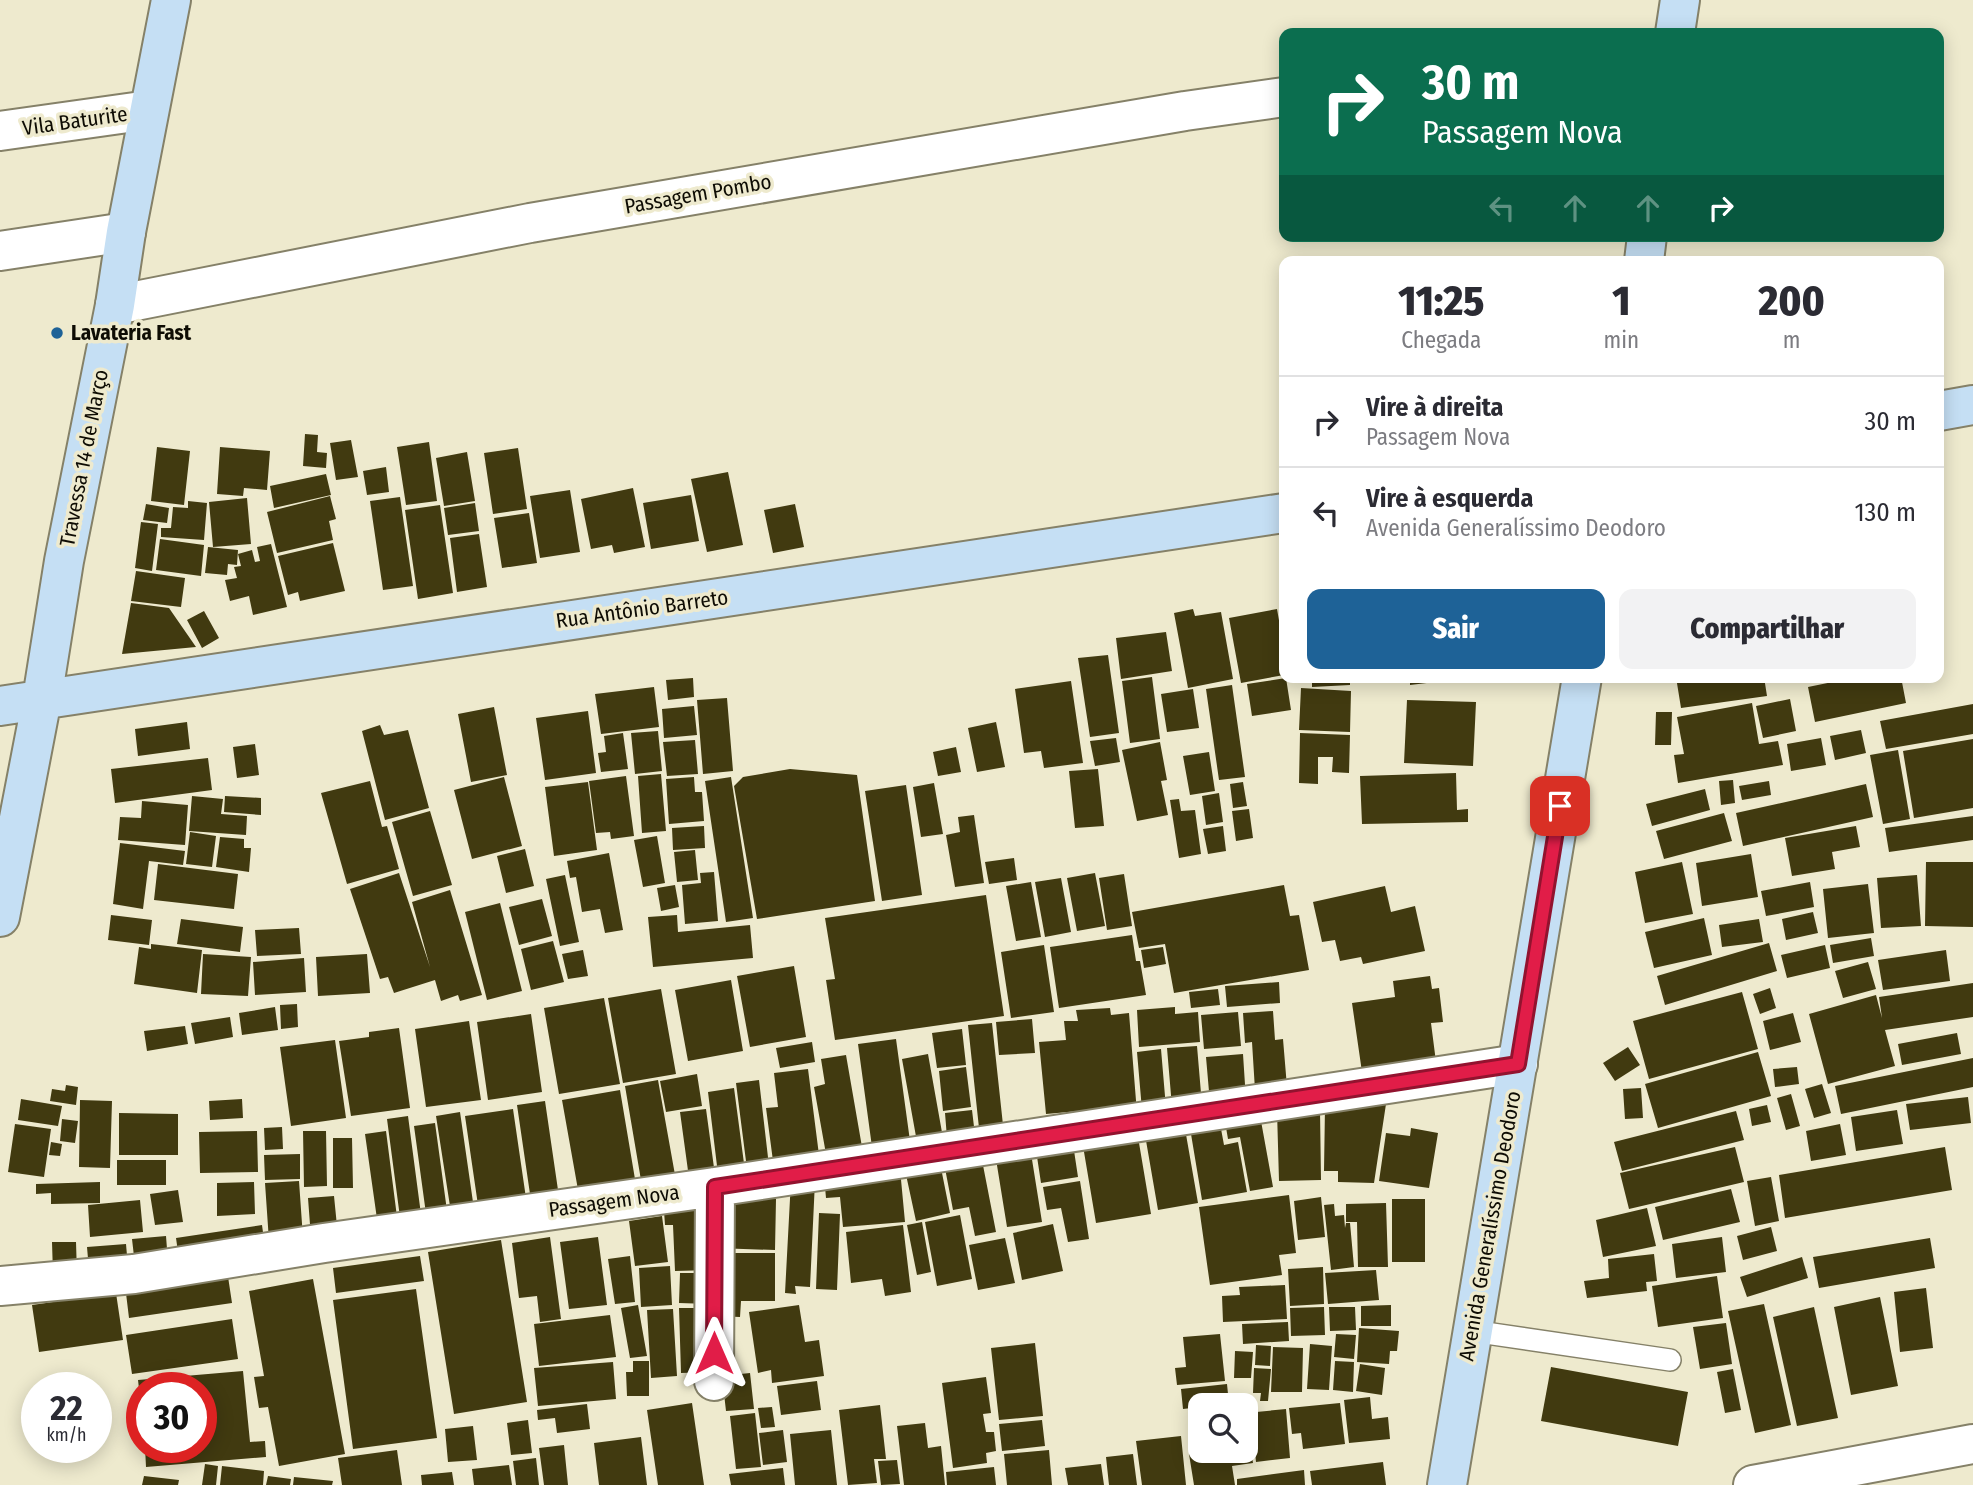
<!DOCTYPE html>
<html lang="pt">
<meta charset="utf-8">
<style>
:root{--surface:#fff;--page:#f2f2f3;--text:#2b2b33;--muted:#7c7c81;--line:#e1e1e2;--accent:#1e6297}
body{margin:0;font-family:"Fira Sans Condensed",sans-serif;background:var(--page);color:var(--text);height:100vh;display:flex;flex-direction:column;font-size:26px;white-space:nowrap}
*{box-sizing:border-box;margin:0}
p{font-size:23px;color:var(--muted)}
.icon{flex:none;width:38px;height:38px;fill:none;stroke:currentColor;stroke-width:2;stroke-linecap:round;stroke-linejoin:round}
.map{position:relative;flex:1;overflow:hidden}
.details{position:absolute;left:1279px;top:256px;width:665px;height:427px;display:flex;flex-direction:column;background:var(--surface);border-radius:14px;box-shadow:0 4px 18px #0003}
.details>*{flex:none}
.guide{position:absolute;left:1279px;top:28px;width:665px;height:214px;border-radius:14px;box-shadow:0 4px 18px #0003;background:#0b6e4f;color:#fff;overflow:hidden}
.buttons{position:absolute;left:1188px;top:1393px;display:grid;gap:14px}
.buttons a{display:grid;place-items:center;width:70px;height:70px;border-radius:14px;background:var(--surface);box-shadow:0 4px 18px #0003;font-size:35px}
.speed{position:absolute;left:21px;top:1372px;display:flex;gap:14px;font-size:35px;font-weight:700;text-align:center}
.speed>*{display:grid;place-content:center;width:91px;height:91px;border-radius:50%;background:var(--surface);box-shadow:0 4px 18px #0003;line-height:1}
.speed small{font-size:18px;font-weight:400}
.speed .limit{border:10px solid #d22;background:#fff;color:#111}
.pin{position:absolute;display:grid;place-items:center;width:60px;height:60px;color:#fff;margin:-30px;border-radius:14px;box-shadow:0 4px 10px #0006}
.me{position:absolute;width:77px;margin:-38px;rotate:0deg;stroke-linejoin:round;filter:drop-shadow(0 0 5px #0008)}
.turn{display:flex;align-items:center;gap:24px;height:147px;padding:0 28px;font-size:32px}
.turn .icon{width:91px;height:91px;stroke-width:2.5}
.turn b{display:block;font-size:49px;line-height:60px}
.lanes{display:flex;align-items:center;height:66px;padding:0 28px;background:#0003;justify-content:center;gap:35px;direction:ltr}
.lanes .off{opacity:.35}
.eta{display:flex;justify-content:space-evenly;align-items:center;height:119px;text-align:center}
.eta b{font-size:42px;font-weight:800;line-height:49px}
.primary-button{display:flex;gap:14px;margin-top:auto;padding:14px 28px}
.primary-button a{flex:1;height:80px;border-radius:14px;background:var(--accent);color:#fff;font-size:28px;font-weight:800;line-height:80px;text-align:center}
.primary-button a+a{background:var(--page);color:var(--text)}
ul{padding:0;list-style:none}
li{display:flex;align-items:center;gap:21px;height:91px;padding:0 28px;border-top:2px solid var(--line)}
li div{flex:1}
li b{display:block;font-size:26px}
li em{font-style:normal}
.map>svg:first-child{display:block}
.building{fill:#413a10}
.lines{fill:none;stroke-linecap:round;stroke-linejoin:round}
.lane-casing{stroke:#858168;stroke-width:24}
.street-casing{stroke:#858168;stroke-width:42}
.secondary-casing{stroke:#858168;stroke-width:42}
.lane{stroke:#fff;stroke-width:21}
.street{stroke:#fff;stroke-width:38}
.secondary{stroke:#c5dff4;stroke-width:38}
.route-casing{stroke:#92132f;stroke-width:18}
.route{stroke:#e11d48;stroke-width:12}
.poi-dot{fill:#1e6297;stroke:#eeeace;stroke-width:2.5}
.labels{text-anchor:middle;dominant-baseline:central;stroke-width:7;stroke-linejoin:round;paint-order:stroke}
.street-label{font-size:21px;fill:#0e0c04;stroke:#eeeace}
.poi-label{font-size:21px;font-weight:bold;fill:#0e0c04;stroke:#eeeace;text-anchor:start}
</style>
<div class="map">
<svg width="1973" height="1485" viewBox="0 0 1973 1485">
<rect width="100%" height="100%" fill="#eeeace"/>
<path class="building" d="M 305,434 L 318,435 L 317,452 L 327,453 L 326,468 L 303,466 Z
M 351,440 L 358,477 L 336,480 L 330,443 Z
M 429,442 L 437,501 L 406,505 L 397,447 Z
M 157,447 L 190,451 L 184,505 L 151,501 Z
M 220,447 L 270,451 L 267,490 L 244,488 L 243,496 L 217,494 Z
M 518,448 L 527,509 L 493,514 L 484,453 Z
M 467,452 L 475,501 L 444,506 L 436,458 Z
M 386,467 L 389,492 L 367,495 L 363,471 Z
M 728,472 L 743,545 L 707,552 L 691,479 Z
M 326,474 L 331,495 L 274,508 L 270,486 Z
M 633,488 L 645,547 L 614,553 L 612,545 L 591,549 L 581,499 Z
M 570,490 L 580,552 L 540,558 L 530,496 Z
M 691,495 L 699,541 L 651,549 L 643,503 Z
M 330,496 L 336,519 L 329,521 L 333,540 L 277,553 L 267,512 Z
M 400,497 L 413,586 L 383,590 L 370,501 Z
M 247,498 L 251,544 L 213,547 L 209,502 Z
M 188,501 L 207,503 L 204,540 L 161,537 L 161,528 L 171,528 L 173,507 L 188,508 Z
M 475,503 L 479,531 L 448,535 L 444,508 Z
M 146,504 L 169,508 L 167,523 L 143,520 Z
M 795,504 L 804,547 L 773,553 L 764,510 Z
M 440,505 L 453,593 L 418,599 L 405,510 Z
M 529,513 L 537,563 L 502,568 L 494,518 Z
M 141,522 L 158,524 L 152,571 L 135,568 Z
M 479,534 L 487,587 L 457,592 L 450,538 Z
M 160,539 L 204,545 L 201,576 L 156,570 Z
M 333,543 L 345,591 L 300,601 L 298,592 L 288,595 L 278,556 Z
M 271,544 L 287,607 L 253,615 L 249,596 L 230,601 L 225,580 L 237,578 L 234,567 L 241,566 L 238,554 L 252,550 L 255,562 L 260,561 L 257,547 Z
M 208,547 L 238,550 L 237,565 L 228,564 L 227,575 L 205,573 Z
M 136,571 L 185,578 L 181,607 L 131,601 Z
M 131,603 L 169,608 L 196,647 L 122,654 Z
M 1193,609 L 1195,616 L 1221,612 L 1233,679 L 1188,688 L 1174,613 Z
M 1277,609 L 1284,649 L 1284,675 L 1241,683 L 1229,618 Z
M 204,611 L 219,638 L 202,648 L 187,620 Z
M 1166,632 L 1172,671 L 1121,679 L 1116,638 Z
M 1108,655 L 1119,733 L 1090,737 L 1078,658 Z
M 1152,677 L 1160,739 L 1130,743 L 1122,681 Z
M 1312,677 L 1350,677 L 1350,685 L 1312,687 Z
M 1410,677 L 1434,677 L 1435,682 L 1410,685 Z
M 1676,677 L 1764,677 L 1767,696 L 1681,708 Z
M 1857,677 L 1901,677 L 1906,703 L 1815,722 L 1808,687 Z
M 693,678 L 694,697 L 668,700 L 666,680 Z
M 1286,678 L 1291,710 L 1252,716 L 1247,684 Z
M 1071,681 L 1083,763 L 1044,768 L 1041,751 L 1024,753 L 1015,689 Z
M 1232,685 L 1245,777 L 1219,780 L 1206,689 Z
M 654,687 L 659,727 L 601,734 L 595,694 Z
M 1301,688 L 1351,691 L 1350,732 L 1299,730 Z
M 1193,689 L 1199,728 L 1167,732 L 1161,694 Z
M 727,698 L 733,771 L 703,774 L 697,700 Z
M 1790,699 L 1796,731 L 1763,738 L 1756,706 Z
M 1407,700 L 1476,702 L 1473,766 L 1404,763 Z
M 1752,703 L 1759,744 L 1778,741 L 1783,765 L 1678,783 L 1674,755 L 1684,754 L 1677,717 Z
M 1973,704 L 1973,734 L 1886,749 L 1880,721 Z
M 694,706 L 697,735 L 664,738 L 662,709 Z
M 494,707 L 507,775 L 471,782 L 458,714 Z
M 588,711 L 596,773 L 545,780 L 536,718 Z
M 1656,712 L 1672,712 L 1671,745 L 1655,745 Z
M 187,722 L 190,749 L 138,756 L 135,729 Z
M 996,722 L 1005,767 L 977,772 L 968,728 Z
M 380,725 L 384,735 L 408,730 L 429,808 L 385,820 L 362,731 Z
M 1861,730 L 1866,753 L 1835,760 L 1830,736 Z
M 658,731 L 662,771 L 635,774 L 631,733 Z
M 623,733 L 628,769 L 601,772 L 598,753 L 606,752 L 604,736 Z
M 1300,733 L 1350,735 L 1349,773 L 1332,772 L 1333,757 L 1318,757 L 1318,784 L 1299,783 Z
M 1116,738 L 1120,762 L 1095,766 L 1090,741 Z
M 1821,738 L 1826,765 L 1791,771 L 1787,744 Z
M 1973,739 L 1973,808 L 1914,818 L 1903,751 Z
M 695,740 L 698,774 L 667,776 L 663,742 Z
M 1160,742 L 1167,780 L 1161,781 L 1168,815 L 1137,821 L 1122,750 Z
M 255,744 L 259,775 L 237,778 L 233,747 Z
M 956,747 L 961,772 L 938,776 L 933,752 Z
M 1898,750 L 1910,819 L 1883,824 L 1870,755 Z
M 1209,752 L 1215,791 L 1190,795 L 1183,756 Z
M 208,758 L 212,790 L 115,803 L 111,769 Z
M 790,769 L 857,775 L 875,901 L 757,919 L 734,786 L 743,777 Z
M 1098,769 L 1104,826 L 1075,828 L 1069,771 Z
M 1456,773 L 1457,810 L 1468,809 L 1468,822 L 1362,824 L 1360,776 Z
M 661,774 L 666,831 L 642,833 L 638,776 Z
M 626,776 L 634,836 L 611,839 L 610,832 L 596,833 L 589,781 Z
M 504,777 L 522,846 L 472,859 L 454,790 Z
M 694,777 L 695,792 L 702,792 L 704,821 L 669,824 L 666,779 Z
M 731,777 L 753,918 L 726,922 L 705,781 Z
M 1733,780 L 1735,803 L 1721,805 L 1719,781 Z
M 370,781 L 382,827 L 387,826 L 399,869 L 347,884 L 321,793 Z
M 1769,781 L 1771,795 L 1742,800 L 1739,786 Z
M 588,782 L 597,850 L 554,856 L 545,787 Z
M 1243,782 L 1247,806 L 1233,808 L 1230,784 Z
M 934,783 L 943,834 L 921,837 L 913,787 Z
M 1866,784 L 1873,817 L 1743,846 L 1736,813 Z
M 906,785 L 922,895 L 882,901 L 865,791 Z
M 1705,789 L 1710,810 L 1652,826 L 1646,804 Z
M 1219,793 L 1223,822 L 1206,825 L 1202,796 Z
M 192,796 L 223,799 L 221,814 L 247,816 L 246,835 L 189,831 Z
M 225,796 L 261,798 L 261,815 L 224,812 Z
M 1179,799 L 1181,811 L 1195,810 L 1201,854 L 1179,858 L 1170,800 Z
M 142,801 L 188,805 L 185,845 L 118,840 L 120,817 L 141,818 Z
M 1249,809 L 1253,838 L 1236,841 L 1232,811 Z
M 430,811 L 452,885 L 413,896 L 392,822 Z
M 1724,813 L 1732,841 L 1664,859 L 1656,831 Z
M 974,815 L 984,883 L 955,887 L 946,835 L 960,832 L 958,817 Z
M 1973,816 L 1973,840 L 1889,852 L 1885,828 Z
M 704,826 L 705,848 L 673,850 L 672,828 Z
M 1223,826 L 1226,851 L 1208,854 L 1203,829 Z
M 1856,826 L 1860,847 L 1832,852 L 1835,869 L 1792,876 L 1785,838 Z
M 190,832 L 216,836 L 212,867 L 186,864 Z
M 657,836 L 665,883 L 643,887 L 634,840 Z
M 220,837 L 244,839 L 244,848 L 251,848 L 249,872 L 216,867 Z
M 120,843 L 185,851 L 183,865 L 149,861 L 143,909 L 113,904 Z
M 525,849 L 534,886 L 506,893 L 497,856 Z
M 695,850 L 698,880 L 677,882 L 674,852 Z
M 609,853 L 623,930 L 605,933 L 600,909 L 582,912 L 576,877 L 570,878 L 567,861 Z
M 1751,854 L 1758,897 L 1702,906 L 1696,863 Z
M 1014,858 L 1017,880 L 989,884 L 985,862 Z
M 1682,862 L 1693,914 L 1645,923 L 1635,872 Z
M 1926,862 L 1973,862 L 1973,927 L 1925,926 Z
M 158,864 L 238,874 L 234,909 L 154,900 Z
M 714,872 L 718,921 L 685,924 L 682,885 L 701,883 L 700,873 Z
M 399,873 L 430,967 L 412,902 L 450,890 L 482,995 L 460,1001 L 458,995 L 441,1001 L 435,980 L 394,993 L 388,977 L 380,979 L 350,889 Z
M 1095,873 L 1105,926 L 1077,931 L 1067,878 Z
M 1124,874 L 1132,926 L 1107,930 L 1099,878 Z
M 565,875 L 579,942 L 560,946 L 546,879 Z
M 1917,875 L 1921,926 L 1881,928 L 1877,878 Z
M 1061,878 L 1071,932 L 1045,937 L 1035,882 Z
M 1031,882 L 1041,937 L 1016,941 L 1006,886 Z
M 1810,882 L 1814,907 L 1766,916 L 1761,891 Z
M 1868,884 L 1874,933 L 1828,938 L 1823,889 Z
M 675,885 L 679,907 L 661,911 L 657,888 Z
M 1284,885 L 1290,916 L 1299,915 L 1309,970 L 1174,993 L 1165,944 L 1139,948 L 1132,912 Z
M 1385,886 L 1391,912 L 1415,906 L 1425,951 L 1363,964 L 1361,957 L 1340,961 L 1335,940 L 1322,942 L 1313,902 Z
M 986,895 L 1004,1016 L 835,1040 L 826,980 L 835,979 L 825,918 Z
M 542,899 L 552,936 L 519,945 L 509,907 Z
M 500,903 L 522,991 L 487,1000 L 465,912 Z
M 1813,912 L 1818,933 L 1786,940 L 1782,919 Z
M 111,915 L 152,920 L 149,945 L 108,940 Z
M 677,915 L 678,932 L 750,925 L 753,958 L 653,967 L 648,917 Z
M 1704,918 L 1712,955 L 1654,968 L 1645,932 Z
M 181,919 L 243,927 L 240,952 L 177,944 Z
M 1759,919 L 1763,942 L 1722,947 L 1719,925 Z
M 299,928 L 301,954 L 257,956 L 255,930 Z
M 1132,935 L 1136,961 L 1140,961 L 1146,995 L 1059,1008 L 1050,947 Z
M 1871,938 L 1874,956 L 1833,963 L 1830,945 Z
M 553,941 L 564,982 L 531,990 L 521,949 Z
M 1769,943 L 1777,971 L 1665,1005 L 1657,976 Z
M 151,944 L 202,950 L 197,993 L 134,984 L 139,947 L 151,949 Z
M 1044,945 L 1054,1012 L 1011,1018 L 1001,952 Z
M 1825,945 L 1830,968 L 1787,978 L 1781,955 Z
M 1163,947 L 1166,964 L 1144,968 L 1141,950 Z
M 583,950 L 588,976 L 568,979 L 562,954 Z
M 1946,950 L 1950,981 L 1883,990 L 1878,960 Z
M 203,954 L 251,957 L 248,996 L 201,994 Z
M 367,954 L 370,993 L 318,996 L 316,957 Z
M 304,958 L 306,992 L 255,995 L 253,962 Z
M 1868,962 L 1876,989 L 1843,998 L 1835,971 Z
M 794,966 L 806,1037 L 750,1047 L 737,976 Z
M 1430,976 L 1432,989 L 1439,988 L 1443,1022 L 1431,1023 L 1436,1062 L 1362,1072 L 1352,1003 L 1395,997 L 1393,981 Z
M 731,980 L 743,1051 L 688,1061 L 675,990 Z
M 1279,982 L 1280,1003 L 1227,1007 L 1225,986 Z
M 1973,983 L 1973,1017 L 1885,1030 L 1895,1066 L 1828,1084 L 1809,1014 L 1876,995 L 1882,1018 L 1879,997 Z
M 1770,988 L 1776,1008 L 1760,1014 L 1753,994 Z
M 661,989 L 676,1074 L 623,1083 L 608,998 Z
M 1218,989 L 1220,1005 L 1191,1008 L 1189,992 Z
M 1742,992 L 1758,1049 L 1649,1079 L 1633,1021 Z
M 604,998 L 620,1084 L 559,1094 L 544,1008 Z
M 297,1004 L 298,1027 L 281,1029 L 280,1005 Z
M 275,1007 L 278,1030 L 242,1035 L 239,1013 Z
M 1175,1007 L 1175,1014 L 1198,1012 L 1200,1042 L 1139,1047 L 1137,1010 Z
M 1110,1008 L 1111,1015 L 1129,1013 L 1137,1113 L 1112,1108 L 1046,1114 L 1039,1042 L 1066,1040 L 1064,1021 L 1078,1021 L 1076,1010 Z
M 1273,1011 L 1275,1040 L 1283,1039 L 1287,1087 L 1255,1090 L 1252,1042 L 1245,1043 L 1243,1013 Z
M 1238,1012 L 1241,1046 L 1204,1049 L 1201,1015 Z
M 1793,1013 L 1801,1042 L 1770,1050 L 1763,1021 Z
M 531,1014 L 542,1092 L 488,1100 L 477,1022 Z
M 230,1017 L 233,1037 L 195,1044 L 191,1023 Z
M 1032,1019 L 1035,1053 L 999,1055 L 996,1022 Z
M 469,1021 L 481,1100 L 426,1107 L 415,1029 Z
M 992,1023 L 1003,1125 L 979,1128 L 968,1025 Z
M 185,1026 L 188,1044 L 147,1051 L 144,1031 Z
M 399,1028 L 410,1108 L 351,1116 L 339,1041 L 369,1037 L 369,1032 Z
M 962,1029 L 966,1065 L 937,1068 L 932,1033 Z
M 1957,1033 L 1961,1054 L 1902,1065 L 1898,1044 Z
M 896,1039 L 910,1141 L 872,1147 L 858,1044 Z
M 335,1040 L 346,1118 L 291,1126 L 280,1047 Z
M 812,1042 L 815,1062 L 780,1068 L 776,1048 Z
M 1197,1046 L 1202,1105 L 1172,1107 L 1167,1048 Z
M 1628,1047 L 1640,1065 L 1615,1081 L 1603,1063 Z
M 1161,1049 L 1166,1108 L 1142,1110 L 1137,1052 Z
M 1758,1052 L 1771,1096 L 1658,1128 L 1645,1084 Z
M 928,1054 L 943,1138 L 917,1142 L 902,1059 Z
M 1243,1054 L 1246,1100 L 1210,1103 L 1206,1057 Z
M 846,1055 L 862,1147 L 826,1154 L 814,1087 L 825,1084 L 821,1059 Z
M 1973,1058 L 1973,1087 L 1841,1114 L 1835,1086 Z
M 966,1067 L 971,1107 L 943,1111 L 939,1071 Z
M 1797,1067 L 1799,1084 L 1775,1087 L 1773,1069 Z
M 808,1069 L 819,1155 L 773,1161 L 766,1108 L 778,1107 L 774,1073 Z
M 697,1074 L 702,1106 L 666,1112 L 660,1081 Z
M 658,1080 L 677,1186 L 643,1192 L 625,1086 Z
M 759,1080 L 769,1166 L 747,1169 L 736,1083 Z
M 1822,1084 L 1831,1113 L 1814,1118 L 1805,1089 Z
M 66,1085 L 78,1087 L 76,1105 L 50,1101 L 52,1089 L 65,1091 Z
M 734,1088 L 745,1171 L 718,1174 L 708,1092 Z
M 1641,1088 L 1643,1118 L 1625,1119 L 1623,1089 Z
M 620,1090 L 637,1191 L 580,1201 L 562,1100 Z
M 1791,1094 L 1800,1126 L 1786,1130 L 1777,1098 Z
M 1968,1097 L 1971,1123 L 1910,1130 L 1906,1104 Z
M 21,1099 L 62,1106 L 58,1126 L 18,1120 Z
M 242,1099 L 243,1118 L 210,1120 L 209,1101 Z
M 80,1100 L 112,1101 L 110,1168 L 79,1167 Z
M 545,1101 L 558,1190 L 530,1194 L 517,1105 Z
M 1386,1104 L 1374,1183 L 1338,1182 L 1338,1171 L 1324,1171 L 1325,1107 Z
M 1767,1105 L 1771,1122 L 1752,1126 L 1749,1109 Z
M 513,1109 L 527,1205 L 479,1212 L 465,1116 Z
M 706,1109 L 715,1175 L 689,1178 L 680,1112 Z
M 972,1110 L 975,1135 L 947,1138 L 945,1113 Z
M 1259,1110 L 1273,1187 L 1250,1191 L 1240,1137 L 1228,1139 L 1224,1116 Z
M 1320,1110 L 1321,1180 L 1279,1181 L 1277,1111 Z
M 1897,1110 L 1903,1144 L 1856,1151 L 1851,1117 Z
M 1736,1111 L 1744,1140 L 1622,1171 L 1614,1142 Z
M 460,1112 L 475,1216 L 452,1219 L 436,1116 Z
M 119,1113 L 178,1114 L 178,1155 L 119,1155 Z
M 408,1116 L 422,1222 L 401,1225 L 387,1119 Z
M 1219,1118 L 1224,1145 L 1238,1142 L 1247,1192 L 1202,1200 L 1189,1122 Z
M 62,1119 L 78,1121 L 75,1143 L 60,1141 Z
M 435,1123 L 448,1218 L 427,1221 L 414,1126 Z
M 1184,1123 L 1198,1203 L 1158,1210 L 1144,1129 Z
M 15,1124 L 51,1129 L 44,1177 L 8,1172 Z
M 1840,1124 L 1846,1155 L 1811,1161 L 1806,1131 Z
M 282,1127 L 283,1149 L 265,1150 L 264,1128 Z
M 1411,1128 L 1438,1133 L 1429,1188 L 1379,1181 L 1386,1133 L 1410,1136 Z
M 257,1131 L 258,1172 L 200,1173 L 199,1132 Z
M 303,1131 L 326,1131 L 327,1186 L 304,1187 Z
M 386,1131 L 397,1217 L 377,1219 L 365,1134 Z
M 1138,1137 L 1151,1214 L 1096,1223 L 1083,1146 Z
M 333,1138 L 352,1138 L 353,1188 L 333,1188 Z
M 51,1142 L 62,1144 L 60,1156 L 49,1155 Z
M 1073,1144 L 1078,1177 L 1041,1183 L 1036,1150 Z
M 1030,1147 L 1042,1222 L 1007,1227 L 995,1153 Z
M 1735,1147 L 1744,1182 L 1629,1209 L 1620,1173 Z
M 1945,1147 L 1952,1190 L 1785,1218 L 1779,1175 Z
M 300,1154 L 300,1179 L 265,1180 L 264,1155 Z
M 981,1155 L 996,1232 L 975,1236 L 969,1207 L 953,1210 L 944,1163 Z
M 117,1160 L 166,1160 L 166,1185 L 117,1185 Z
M 940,1163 L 950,1213 L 916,1221 L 905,1170 Z
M 900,1169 L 905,1222 L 843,1227 L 840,1197 L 826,1198 L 824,1176 Z
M 1771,1177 L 1779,1221 L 1755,1226 L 1747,1181 Z
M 791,1180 L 815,1181 L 810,1287 L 795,1286 L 796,1294 L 785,1293 Z
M 299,1181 L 303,1238 L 269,1241 L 265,1183 Z
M 1080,1181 L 1089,1239 L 1068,1242 L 1061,1208 L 1047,1210 L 1043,1187 Z
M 100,1182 L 100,1203 L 51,1204 L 51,1193 L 36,1194 L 36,1184 Z
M 254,1182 L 255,1214 L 217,1216 L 217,1183 Z
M 1731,1189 L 1740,1222 L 1663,1240 L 1655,1207 Z
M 178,1190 L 183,1222 L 155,1225 L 150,1194 Z
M 1289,1195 L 1296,1253 L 1279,1255 L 1282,1275 L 1210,1285 L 1199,1207 Z
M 334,1196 L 338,1236 L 311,1238 L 308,1198 Z
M 718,1197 L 776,1199 L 775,1250 L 716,1248 Z
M 1321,1197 L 1325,1237 L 1298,1240 L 1294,1201 Z
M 1392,1199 L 1425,1199 L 1425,1262 L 1392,1262 Z
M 140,1200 L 143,1232 L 90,1237 L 88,1205 Z
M 1386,1203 L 1388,1267 L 1358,1267 L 1357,1222 L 1346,1222 L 1346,1204 Z
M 1334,1204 L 1335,1216 L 1344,1215 L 1345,1228 L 1346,1223 L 1350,1223 L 1354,1267 L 1331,1270 L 1324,1205 Z
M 1647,1208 L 1656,1246 L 1603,1257 L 1596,1220 Z
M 709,1209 L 711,1270 L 675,1271 L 673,1225 L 665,1225 L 664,1211 Z
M 819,1213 L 840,1214 L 837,1290 L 816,1289 Z
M 960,1215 L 972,1279 L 937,1286 L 925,1222 Z
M 662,1216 L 668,1262 L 635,1266 L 629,1221 Z
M 922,1222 L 931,1272 L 917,1275 L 907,1225 Z
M 1053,1224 L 1063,1271 L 1022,1280 L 1013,1233 Z
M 262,1225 L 265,1247 L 179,1259 L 176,1238 Z
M 903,1225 L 911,1292 L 885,1296 L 882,1279 L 851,1283 L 846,1232 Z
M 1771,1227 L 1777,1251 L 1743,1260 L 1737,1236 Z
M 166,1236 L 168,1262 L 135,1265 L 132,1239 Z
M 550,1237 L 561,1319 L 540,1322 L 537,1296 L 519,1298 L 512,1243 Z
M 598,1237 L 607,1305 L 569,1309 L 560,1242 Z
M 1722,1237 L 1726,1272 L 1676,1278 L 1672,1244 Z
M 1005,1238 L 1015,1283 L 978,1290 L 969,1245 Z
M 1930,1238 L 1935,1268 L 1819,1288 L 1813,1257 Z
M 501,1240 L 527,1402 L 454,1414 L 428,1252 Z
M 52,1242 L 76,1242 L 77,1274 L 53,1274 Z
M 126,1244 L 128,1267 L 89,1270 L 87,1247 Z
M 717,1253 L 775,1253 L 775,1301 L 741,1301 L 740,1317 L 716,1316 Z
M 1654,1254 L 1657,1281 L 1646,1282 L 1647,1291 L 1587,1298 L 1584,1281 L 1609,1278 L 1608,1259 Z
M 420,1256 L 424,1281 L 336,1293 L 333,1268 Z
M 630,1256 L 635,1302 L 615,1304 L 608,1259 Z
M 1802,1257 L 1808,1278 L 1747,1297 L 1740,1277 Z
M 670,1266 L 672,1305 L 641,1307 L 639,1268 Z
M 1323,1267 L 1324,1304 L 1290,1306 L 1288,1269 Z
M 227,1270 L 232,1303 L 129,1318 L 125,1285 Z
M 1376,1270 L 1379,1300 L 1328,1304 L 1325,1273 Z
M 680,1273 L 710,1273 L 709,1304 L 679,1303 Z
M 1717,1276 L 1723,1318 L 1658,1327 L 1652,1286 Z
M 313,1279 L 345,1454 L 279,1466 L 268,1407 L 259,1408 L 254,1377 L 264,1376 L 249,1291 Z
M 1285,1285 L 1287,1319 L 1223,1322 L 1222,1296 L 1240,1295 L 1239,1287 Z
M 1926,1288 L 1933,1348 L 1900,1352 L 1894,1292 Z
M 416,1289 L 437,1438 L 353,1449 L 333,1300 Z
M 116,1293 L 123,1340 L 39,1352 L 32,1305 Z
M 1880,1297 L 1898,1386 L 1851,1395 L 1834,1307 Z
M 1764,1304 L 1791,1425 L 1755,1433 L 1728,1311 Z
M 638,1305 L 647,1356 L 630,1358 L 621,1308 Z
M 799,1305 L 805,1342 L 819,1340 L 824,1376 L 772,1383 L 771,1370 L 758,1373 L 749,1312 Z
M 1391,1305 L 1391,1326 L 1361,1326 L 1361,1306 Z
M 1324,1307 L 1325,1335 L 1291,1336 L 1290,1308 Z
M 1329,1307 L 1355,1307 L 1356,1330 L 1330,1331 Z
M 1814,1307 L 1838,1418 L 1797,1426 L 1773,1317 Z
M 679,1308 L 707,1308 L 710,1372 L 681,1373 Z
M 673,1309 L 677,1376 L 651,1378 L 647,1310 Z
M 610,1315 L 616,1357 L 539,1366 L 534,1324 Z
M 232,1319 L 238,1359 L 132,1374 L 126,1335 Z
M 1288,1322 L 1289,1341 L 1243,1344 L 1242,1324 Z
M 1726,1323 L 1732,1364 L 1700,1369 L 1693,1327 Z
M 1359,1328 L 1399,1331 L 1397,1351 L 1390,1351 L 1389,1364 L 1357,1362 Z
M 1220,1334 L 1225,1381 L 1177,1385 L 1175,1368 L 1186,1367 L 1183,1337 Z
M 1336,1334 L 1356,1335 L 1354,1359 L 1334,1357 Z
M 1035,1343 L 1043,1416 L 999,1420 L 991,1348 Z
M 1310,1344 L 1332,1346 L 1329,1390 L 1307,1389 Z
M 1256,1345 L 1271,1346 L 1270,1366 L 1255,1365 Z
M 1273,1347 L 1303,1348 L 1302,1392 L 1271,1392 Z
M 1235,1351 L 1253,1352 L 1251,1378 L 1234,1378 Z
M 633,1361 L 649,1361 L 649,1396 L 627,1396 L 626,1372 L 633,1372 Z
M 1335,1361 L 1354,1362 L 1353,1392 L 1333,1390 Z
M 613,1362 L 616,1399 L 538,1406 L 534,1368 Z
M 1360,1364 L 1385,1368 L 1382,1395 L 1356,1391 Z
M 1551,1367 L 1688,1392 L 1678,1446 L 1541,1421 Z
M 1254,1368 L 1271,1369 L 1268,1401 L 1260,1401 L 1261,1393 L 1253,1393 Z
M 1733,1369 L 1741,1410 L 1725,1413 L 1717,1372 Z
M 243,1371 L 250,1442 L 265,1441 L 266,1457 L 146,1467 L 145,1447 L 201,1447 L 201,1388 L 142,1388 L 142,1397 L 140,1397 L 138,1380 Z
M 750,1373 L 754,1409 L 726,1411 L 722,1376 Z
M 986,1377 L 991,1413 L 983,1414 L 986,1432 L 994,1432 L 996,1451 L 986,1453 L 987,1463 L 953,1468 L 942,1383 Z
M 817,1381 L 821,1410 L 781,1415 L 777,1386 Z
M 1227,1384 L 1229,1404 L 1200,1405 L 1200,1407 L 1183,1409 L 1181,1389 Z
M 1370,1397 L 1372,1419 L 1388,1417 L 1390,1439 L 1349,1443 L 1344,1400 Z
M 692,1403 L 704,1485 L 658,1485 L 647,1410 Z
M 1340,1403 L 1345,1444 L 1303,1449 L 1301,1433 L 1292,1434 L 1289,1408 Z
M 587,1404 L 590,1429 L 557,1433 L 555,1418 L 538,1420 L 537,1410 Z
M 880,1405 L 886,1459 L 874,1459 L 877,1483 L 848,1485 L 839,1410 Z
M 772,1407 L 775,1427 L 761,1428 L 758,1408 Z
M 1286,1409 L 1290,1458 L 1256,1462 L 1254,1442 L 1246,1443 L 1246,1413 Z
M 755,1413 L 761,1467 L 736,1469 L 730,1416 Z
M 528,1420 L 532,1453 L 511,1455 L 507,1423 Z
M 1042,1420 L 1045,1446 L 1002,1451 L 999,1424 Z
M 925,1423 L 928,1448 L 941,1446 L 945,1485 L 904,1485 L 897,1426 Z
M 473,1426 L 477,1460 L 448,1462 L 445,1429 Z
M 783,1430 L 787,1462 L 763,1465 L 759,1433 Z
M 831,1430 L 837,1485 L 795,1485 L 790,1434 Z
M 1181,1436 L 1186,1485 L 1142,1485 L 1136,1441 Z
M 641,1437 L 647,1485 L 599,1485 L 594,1443 Z
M 564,1445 L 568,1485 L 544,1485 L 539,1448 Z
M 1250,1445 L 1253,1463 L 1232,1466 L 1235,1485 L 1194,1485 L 1189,1454 L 1210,1451 L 1246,1451 L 1246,1446 Z
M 397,1450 L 402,1485 L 342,1485 L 338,1458 Z
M 1049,1450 L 1052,1485 L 1007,1485 L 1004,1454 Z
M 1133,1454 L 1137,1485 L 1109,1485 L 1106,1457 Z
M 536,1458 L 539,1485 L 516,1485 L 513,1461 Z
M 897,1460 L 900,1484 L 881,1485 L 878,1461 Z
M 1383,1462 L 1386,1485 L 1312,1485 L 1310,1471 Z
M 205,1464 L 218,1466 L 216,1485 L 202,1485 Z
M 1101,1464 L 1104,1485 L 1068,1485 L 1065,1468 Z
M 509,1465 L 512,1485 L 474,1485 L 472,1469 Z
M 222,1466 L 264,1471 L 263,1485 L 220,1485 Z
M 994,1467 L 996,1485 L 947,1485 L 946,1472 Z
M 783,1468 L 785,1485 L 731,1485 L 729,1474 Z
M 1304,1470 L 1305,1485 L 1237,1485 L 1237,1479 Z
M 452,1472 L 454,1485 L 422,1485 L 421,1475 Z
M 144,1476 L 179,1480 L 178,1485 L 142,1485 Z
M 268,1476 L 291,1479 L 290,1485 L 266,1485 Z
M 294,1477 L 333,1481 L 332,1485 L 293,1485 Z"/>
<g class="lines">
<g class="lane-casing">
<path id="lane" d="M 1472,1331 L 1670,1360"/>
</g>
<g class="street-casing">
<path id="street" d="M 0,131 L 149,110
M 0,251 L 126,232
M 115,305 L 530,223 L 1185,111 L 1284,97
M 0,1286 L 134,1274 L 324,1243 L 715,1187 L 1518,1064
M 714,1381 L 715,1187
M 1753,1485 L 1973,1444"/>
</g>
<g class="secondary-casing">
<path id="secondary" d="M 1675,33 L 1680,0
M 1644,261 L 1647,236
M 1939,411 L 1973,405
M 0,706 L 1284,513
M 0,917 L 42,699 L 64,561 L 115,305 L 126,232 L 171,0
M 1447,1485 L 1582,677"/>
</g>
<use href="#lane" class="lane"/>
<use href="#street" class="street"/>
<use href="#secondary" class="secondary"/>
</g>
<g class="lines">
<g class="route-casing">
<path id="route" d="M 714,1353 L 715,1187 L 1518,1064 L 1560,806"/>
</g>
<use href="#route" class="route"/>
</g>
<circle class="poi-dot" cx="57" cy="333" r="7"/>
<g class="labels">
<g class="street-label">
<text transform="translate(75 121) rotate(-8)">Vila Baturite</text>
<text transform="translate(698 194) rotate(-10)">Passagem Pombo</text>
<text transform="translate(84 458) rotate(-79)">Travessa 14 de Março</text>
<text transform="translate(642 609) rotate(-8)">Rua Antônio Barreto</text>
<text transform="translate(614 1201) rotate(-8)">Passagem Nova</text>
<text transform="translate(1490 1226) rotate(-80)">Avenida Generalíssimo Deodoro</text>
</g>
<g class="poi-label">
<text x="71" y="333">Lavateria Fast</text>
</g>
</g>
</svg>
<div class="buttons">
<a><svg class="icon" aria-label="search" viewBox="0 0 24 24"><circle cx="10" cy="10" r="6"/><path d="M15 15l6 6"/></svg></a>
</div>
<div class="speed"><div>22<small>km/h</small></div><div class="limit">30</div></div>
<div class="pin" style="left:1560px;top:806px;background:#d93025"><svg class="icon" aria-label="arrive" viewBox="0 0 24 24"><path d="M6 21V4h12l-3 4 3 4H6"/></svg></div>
<svg class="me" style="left:714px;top:1353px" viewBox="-20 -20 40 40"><path d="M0-17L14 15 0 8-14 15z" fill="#e11d48" stroke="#fff" stroke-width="4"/></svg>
<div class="guide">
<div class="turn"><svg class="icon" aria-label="right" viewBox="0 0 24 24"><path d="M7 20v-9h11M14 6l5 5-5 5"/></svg><div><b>30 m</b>Passagem Nova</div></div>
<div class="lanes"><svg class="icon off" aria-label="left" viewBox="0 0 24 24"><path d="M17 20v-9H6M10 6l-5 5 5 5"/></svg><svg class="icon off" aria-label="ahead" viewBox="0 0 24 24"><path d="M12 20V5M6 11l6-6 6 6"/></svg><svg class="icon off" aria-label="ahead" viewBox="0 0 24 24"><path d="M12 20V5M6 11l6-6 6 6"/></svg><svg class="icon" aria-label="right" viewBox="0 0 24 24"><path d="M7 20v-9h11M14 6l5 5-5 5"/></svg></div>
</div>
<section class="details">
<div class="eta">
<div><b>11:25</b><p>Chegada</p></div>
<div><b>1</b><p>min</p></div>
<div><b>200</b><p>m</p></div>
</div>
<ul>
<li><svg class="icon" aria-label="right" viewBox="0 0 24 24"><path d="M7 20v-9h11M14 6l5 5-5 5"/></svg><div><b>Vire à direita</b><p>Passagem Nova</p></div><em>30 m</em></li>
<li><svg class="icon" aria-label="left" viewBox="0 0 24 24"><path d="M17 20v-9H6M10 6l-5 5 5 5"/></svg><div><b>Vire à esquerda</b><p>Avenida Generalíssimo Deodoro</p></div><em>130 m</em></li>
</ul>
<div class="primary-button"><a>Sair</a><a>Compartilhar</a></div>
</section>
</div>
